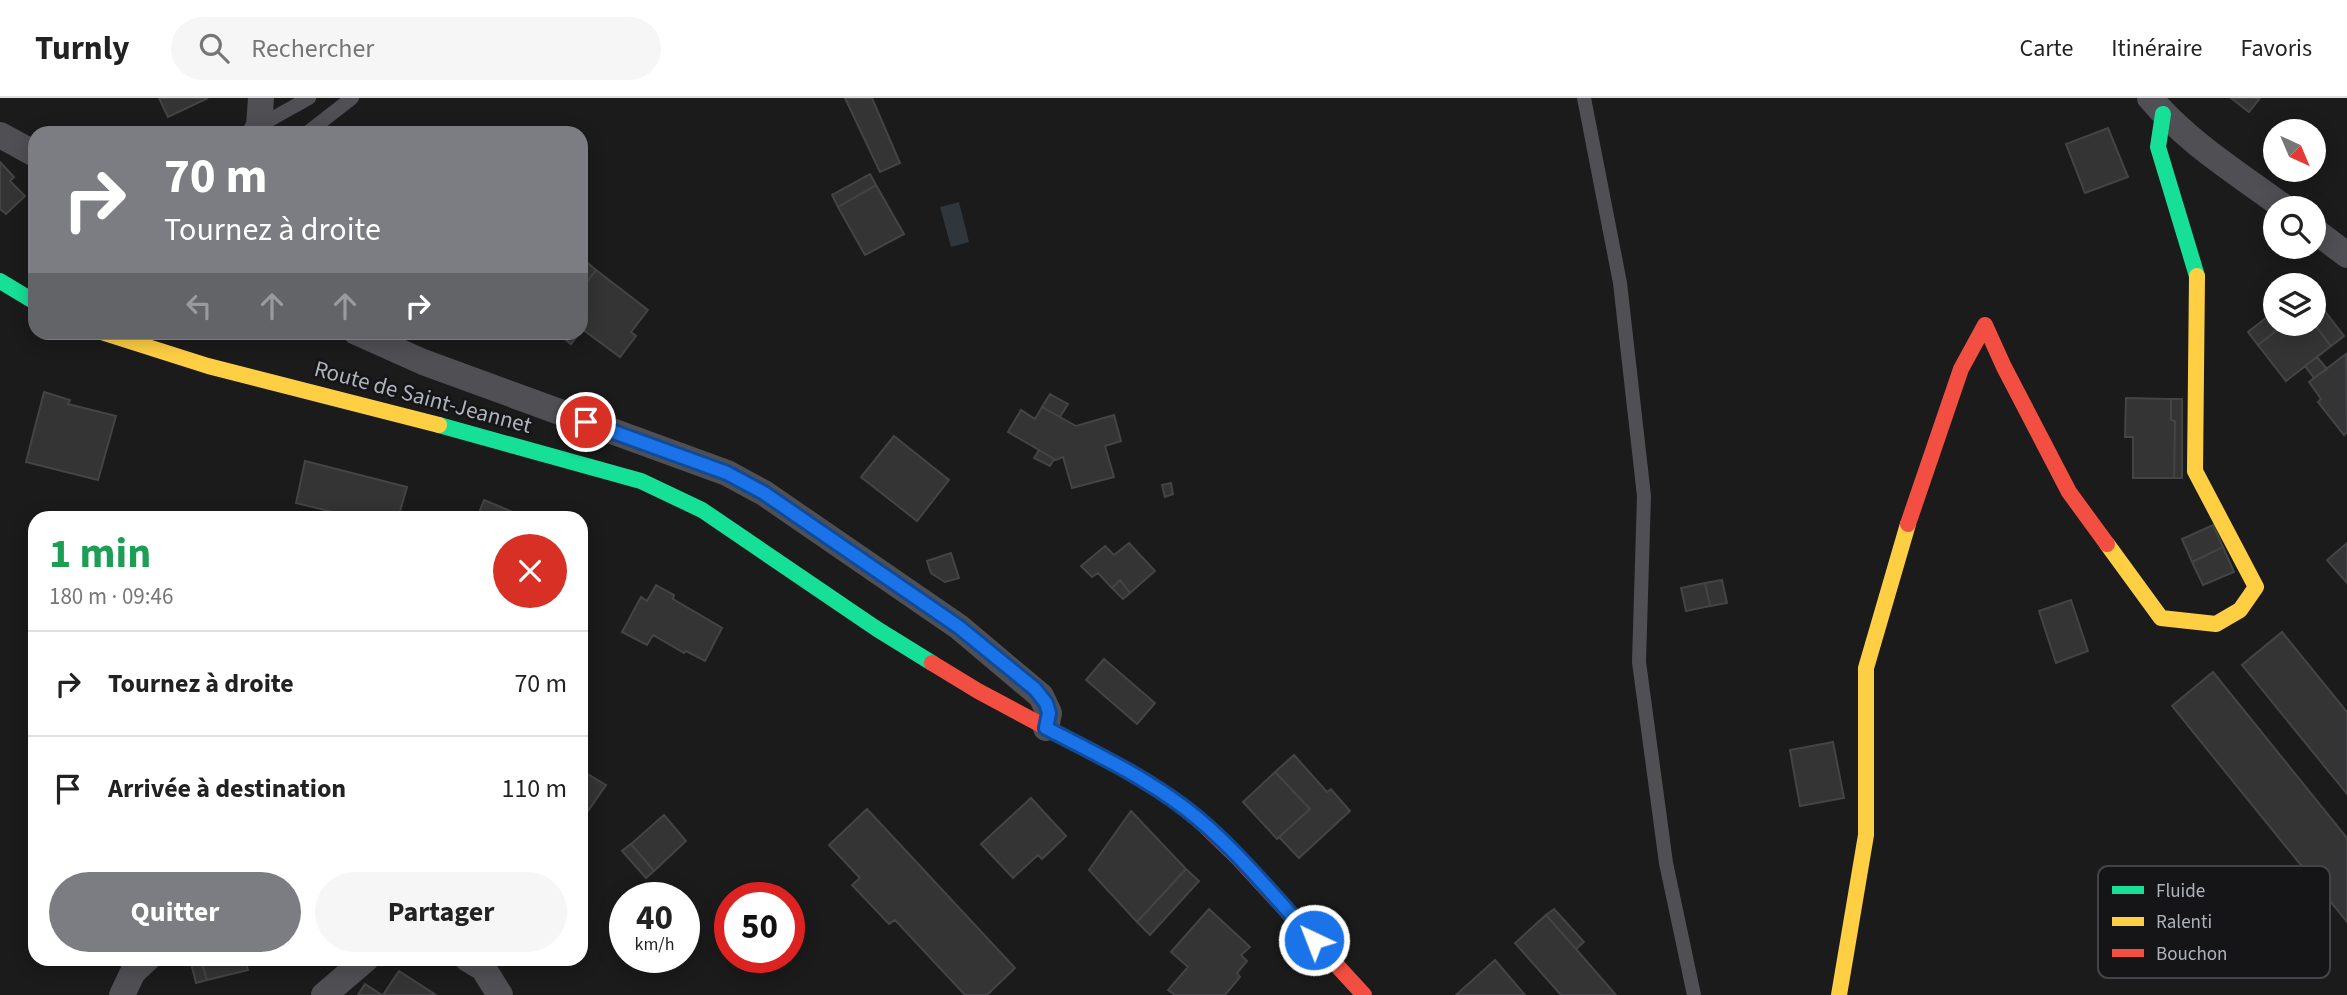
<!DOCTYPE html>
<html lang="fr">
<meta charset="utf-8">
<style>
:root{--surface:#fff;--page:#f6f6f6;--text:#222;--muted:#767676;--line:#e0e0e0;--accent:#7b7d82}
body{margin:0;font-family:"Source Sans 3",sans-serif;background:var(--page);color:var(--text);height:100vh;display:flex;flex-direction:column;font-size:26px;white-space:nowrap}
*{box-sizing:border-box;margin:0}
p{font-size:23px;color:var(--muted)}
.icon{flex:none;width:38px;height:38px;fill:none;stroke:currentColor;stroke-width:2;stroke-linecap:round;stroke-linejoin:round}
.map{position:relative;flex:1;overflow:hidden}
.side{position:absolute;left:28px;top:413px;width:560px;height:455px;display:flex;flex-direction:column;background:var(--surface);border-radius:21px;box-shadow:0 4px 18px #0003}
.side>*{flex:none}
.guide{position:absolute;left:28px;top:28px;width:560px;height:214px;border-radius:21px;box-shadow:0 4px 18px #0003;background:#7b7d82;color:#fff;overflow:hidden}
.needle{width:46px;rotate:136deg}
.buttons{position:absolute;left:2263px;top:21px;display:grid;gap:14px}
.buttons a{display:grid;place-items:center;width:63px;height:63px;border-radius:50%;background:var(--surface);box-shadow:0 4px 18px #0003;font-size:35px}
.speed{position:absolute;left:609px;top:784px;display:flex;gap:14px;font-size:35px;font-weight:700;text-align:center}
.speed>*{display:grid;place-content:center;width:91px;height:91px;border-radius:50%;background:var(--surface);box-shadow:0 4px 18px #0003;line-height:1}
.speed small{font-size:18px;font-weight:400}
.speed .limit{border:10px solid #d22;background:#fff;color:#111}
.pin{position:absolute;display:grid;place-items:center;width:60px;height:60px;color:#fff;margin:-30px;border:4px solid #fff;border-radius:50%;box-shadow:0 2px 7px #0007}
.me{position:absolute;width:77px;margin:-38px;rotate:317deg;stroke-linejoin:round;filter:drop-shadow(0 0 5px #0008)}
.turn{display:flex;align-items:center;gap:24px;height:147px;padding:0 21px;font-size:32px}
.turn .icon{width:91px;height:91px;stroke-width:2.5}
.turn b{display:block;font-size:49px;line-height:60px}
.lanes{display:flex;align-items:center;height:66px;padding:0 21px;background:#0003;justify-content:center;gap:35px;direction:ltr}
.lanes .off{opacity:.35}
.round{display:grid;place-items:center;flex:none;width:74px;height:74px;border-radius:37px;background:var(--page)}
.head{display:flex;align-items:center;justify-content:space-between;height:119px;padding:0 21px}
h1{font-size:42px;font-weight:700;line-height:52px;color:#1e9e55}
.action{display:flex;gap:14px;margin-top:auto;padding:14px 21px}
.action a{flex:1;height:80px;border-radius:42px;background:var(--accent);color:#fff;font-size:28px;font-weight:700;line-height:80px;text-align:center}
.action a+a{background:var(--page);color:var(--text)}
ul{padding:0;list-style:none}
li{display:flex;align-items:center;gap:21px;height:105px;padding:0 21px;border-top:2px solid var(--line)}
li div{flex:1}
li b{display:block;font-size:26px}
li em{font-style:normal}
header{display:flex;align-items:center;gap:42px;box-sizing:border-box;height:98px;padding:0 35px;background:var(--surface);border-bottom:2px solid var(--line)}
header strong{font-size:33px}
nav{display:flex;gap:38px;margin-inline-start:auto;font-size:24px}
.search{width:490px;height:63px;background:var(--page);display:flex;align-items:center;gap:18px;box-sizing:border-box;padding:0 24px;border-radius:38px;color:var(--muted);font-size:26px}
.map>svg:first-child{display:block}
.water{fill:#2f363c}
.building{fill:#343435;stroke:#444447;stroke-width:2}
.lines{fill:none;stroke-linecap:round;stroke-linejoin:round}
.lane{stroke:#505054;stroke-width:14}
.street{stroke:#505054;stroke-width:26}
.fast{stroke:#16e098;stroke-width:16}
.slow{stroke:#ffcf43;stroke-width:16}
.jam{stroke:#f24e42;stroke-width:16}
.route-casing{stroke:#114b97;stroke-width:18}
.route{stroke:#1a73e8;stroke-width:12}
.labels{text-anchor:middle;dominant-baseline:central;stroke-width:5;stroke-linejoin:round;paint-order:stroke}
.street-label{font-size:23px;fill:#aeb2ba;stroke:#151517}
.key{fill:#151517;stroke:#434448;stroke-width:2}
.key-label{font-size:19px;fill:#aeb2ba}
</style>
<header>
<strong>Turnly</strong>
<div class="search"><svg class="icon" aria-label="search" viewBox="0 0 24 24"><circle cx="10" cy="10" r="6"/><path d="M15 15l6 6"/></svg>Rechercher</div>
<nav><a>Carte</a><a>Itinéraire</a><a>Favoris</a></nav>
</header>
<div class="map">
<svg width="2347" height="897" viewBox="0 0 2347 897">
<rect width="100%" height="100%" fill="#1b1b1b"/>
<path class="water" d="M 959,104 L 969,144 L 951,149 L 940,109 Z"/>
<path class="building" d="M 159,0 L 208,0 L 168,19 Z
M 845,0 L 872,0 L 900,65 L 880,74 Z
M 2231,0 L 2260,0 L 2249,14 Z
M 2108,30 L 2128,79 L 2085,95 L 2066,46 Z
M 0,64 L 14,79 L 10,83 L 25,98 L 6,116 L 0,111 Z
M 870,76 L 876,87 L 838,109 L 832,97 Z
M 876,87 L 904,136 L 865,157 L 838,109 Z
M 583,161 L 596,172 L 581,192 L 581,164 Z
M 596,172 L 648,212 L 631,234 L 636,238 L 620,259 L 582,231 L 581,233 L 581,192 Z
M 2314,199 L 2344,238 L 2331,248 L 2314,226 Z
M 2275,213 L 2275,226 L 2285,226 L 2258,247 L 2248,234 Z
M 2285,226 L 2314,226 L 2331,248 L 2286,283 L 2258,247 Z
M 556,234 L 580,234 L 571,246 Z
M 2346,256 L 2347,334 L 2344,337 L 2318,304 L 2321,301 L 2309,284 Z
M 2317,259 L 2327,271 L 2314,280 L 2305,268 Z
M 44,294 L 70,302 L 68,306 L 116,318 L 98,382 L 26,364 Z
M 1050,296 L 1068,306 L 1060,319 L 1042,309 Z
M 2126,300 L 2171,301 L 2171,322 L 2175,323 L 2174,380 L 2133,380 L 2133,339 L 2125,339 Z
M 2171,301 L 2182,301 L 2182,380 L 2174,380 L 2175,323 L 2171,322 Z
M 1042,309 L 1076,328 L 1114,317 L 1121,343 L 1105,348 L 1114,379 L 1072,390 L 1063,359 L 1056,362 L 1008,334 L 1021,312 L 1035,321 Z
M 894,338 L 949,382 L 917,423 L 861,379 Z
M 1039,352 L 1054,361 L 1050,368 L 1034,360 Z
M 305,363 L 407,389 L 398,420 L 338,420 L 333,419 L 333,414 L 296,405 Z
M 1171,385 L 1173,396 L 1165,399 L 1162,387 Z
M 484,402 L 527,420 L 477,420 Z
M 2213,427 L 2223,449 L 2192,464 L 2182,441 Z
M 1129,445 L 1155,473 L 1130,495 L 1120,482 L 1112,490 L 1098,475 L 1092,479 L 1081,468 L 1105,448 L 1114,457 Z
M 2347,445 L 2347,485 L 2327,462 Z
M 2223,449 L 2234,474 L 2203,487 L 2192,464 Z
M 951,455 L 959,480 L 945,484 L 931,475 L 927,463 Z
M 1120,482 L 1130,495 L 1123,501 L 1112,490 Z
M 1722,482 L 1727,505 L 1710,508 L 1705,485 Z
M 1705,485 L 1710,508 L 1686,513 L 1681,490 Z
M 656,487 L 674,497 L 673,501 L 722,530 L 705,563 L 686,553 L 684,555 L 653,537 L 647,547 L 622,534 L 641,499 L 647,503 Z
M 2071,502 L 2088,553 L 2056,565 L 2039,513 Z
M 2282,534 L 2347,614 L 2347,696 L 2242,567 Z
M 1104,561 L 1155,605 L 1137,626 L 1086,582 Z
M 2213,574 L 2347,740 L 2347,824 L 2172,608 Z
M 1833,644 L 1844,700 L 1800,708 L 1790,652 Z
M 1294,657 L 1327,694 L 1331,691 L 1350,713 L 1299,760 L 1279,739 L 1310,711 L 1275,674 Z
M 581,672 L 606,687 L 581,723 Z
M 1275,674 L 1310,711 L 1277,741 L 1243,704 Z
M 1031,700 L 1066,738 L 1042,761 L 1038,757 L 1013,780 L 981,746 Z
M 867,711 L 1015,870 L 987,897 L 965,897 L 895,822 L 889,826 L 852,787 L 860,780 L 829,747 Z
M 1131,713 L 1186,771 L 1137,824 L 1089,772 Z
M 664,717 L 686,743 L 654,773 L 631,746 Z
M 631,746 L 654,773 L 646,780 L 622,753 Z
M 1186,771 L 1199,783 L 1150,837 L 1137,824 Z
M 1209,811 L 1250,849 L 1241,857 L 1247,863 L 1237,875 L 1240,879 L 1225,897 L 1175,897 L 1168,892 L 1188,869 L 1171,854 Z
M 1554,811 L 1584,844 L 1576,851 L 1546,817 Z
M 1546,817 L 1576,851 L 1616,897 L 1561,897 L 1515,845 Z
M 190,861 L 201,861 L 207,882 L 196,885 Z
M 201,861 L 245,861 L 248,872 L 207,882 Z
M 1495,862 L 1525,897 L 1456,897 Z
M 399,873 L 436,897 L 383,897 Z
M 365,886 L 382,897 L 358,897 Z"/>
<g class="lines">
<path class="lane" d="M 1584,0 L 1620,185 L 1644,398 L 1639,564 L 1666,765 L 1694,897
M 259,28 L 309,0
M 307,35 L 352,0"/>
<path class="street" d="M 2150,0 C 2187,44 2239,76 2285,110
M 255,35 L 259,28 L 261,0
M 0,37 L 35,56
M 2314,132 L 2347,157
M 356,234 L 423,264 L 727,375 L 764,395 L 959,529 L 1041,598 L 1049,615 L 1046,630
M 468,861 L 483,870 L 500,897
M 122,897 L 133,874 L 147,861
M 324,897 L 366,861"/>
<path class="fast" d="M 2163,16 L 2158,49 L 2197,178
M 0,183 L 35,204
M 439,327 L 641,383 L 702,412 L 877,531 L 932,565"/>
<path class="slow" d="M 101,234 L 208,268 L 439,327
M 2107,446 L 2161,520 L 2216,526 L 2240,512 L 2256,489 L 2195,373 L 2197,178
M 1839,897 L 1866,737 L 1866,570 L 1908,426"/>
<path class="jam" d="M 1908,426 L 1961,271 L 1985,227 L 2004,269 L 2069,394 L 2107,446
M 932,565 L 978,593 L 1133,676 L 1173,701 L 1201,724 L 1239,761 L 1364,897"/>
</g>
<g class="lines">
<g class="route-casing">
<path id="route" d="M 586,324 L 727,375 L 764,395 L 959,529 L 1035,591 L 1046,605 L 1049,615 L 1046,630 C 1094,655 1143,678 1186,711 C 1232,746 1275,800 1314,842"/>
</g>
<use href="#route" class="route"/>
</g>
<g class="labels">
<g class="street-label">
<text transform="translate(423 299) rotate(15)">Route de Saint-Jeannet</text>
</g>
</g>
<rect x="2098" y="768" width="232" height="112" rx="10" class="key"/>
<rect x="2112" y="788" width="32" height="8" fill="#16e098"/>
<rect x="2112" y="819" width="32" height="9" fill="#ffcf43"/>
<rect x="2112" y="851" width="32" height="8" fill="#f24e42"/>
<g class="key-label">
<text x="2156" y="799">Fluide</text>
<text x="2156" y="830">Ralenti</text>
<text x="2156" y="862">Bouchon</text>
</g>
</svg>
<div class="buttons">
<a><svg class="needle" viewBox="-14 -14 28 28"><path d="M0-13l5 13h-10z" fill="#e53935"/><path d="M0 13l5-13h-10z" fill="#767676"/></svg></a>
<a><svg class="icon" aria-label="search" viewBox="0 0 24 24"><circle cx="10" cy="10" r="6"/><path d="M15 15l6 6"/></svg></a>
<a><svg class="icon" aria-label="layers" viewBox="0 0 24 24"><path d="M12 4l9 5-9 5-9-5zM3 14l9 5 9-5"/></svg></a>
</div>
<div class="speed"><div>40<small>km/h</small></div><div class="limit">50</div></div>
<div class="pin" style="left:586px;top:324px;background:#d93025"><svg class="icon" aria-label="arrive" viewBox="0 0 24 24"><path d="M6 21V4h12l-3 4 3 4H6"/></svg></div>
<svg class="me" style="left:1314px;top:842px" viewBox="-20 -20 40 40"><circle r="17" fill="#1a73e8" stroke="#fff" stroke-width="3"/><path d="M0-11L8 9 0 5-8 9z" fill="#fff"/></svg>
<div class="guide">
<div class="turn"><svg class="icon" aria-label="right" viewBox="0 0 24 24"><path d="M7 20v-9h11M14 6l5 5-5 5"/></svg><div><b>70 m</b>Tournez à droite</div></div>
<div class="lanes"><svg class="icon off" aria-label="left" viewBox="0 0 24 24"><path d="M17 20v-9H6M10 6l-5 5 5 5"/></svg><svg class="icon off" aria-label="ahead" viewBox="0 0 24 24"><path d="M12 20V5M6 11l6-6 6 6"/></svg><svg class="icon off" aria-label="ahead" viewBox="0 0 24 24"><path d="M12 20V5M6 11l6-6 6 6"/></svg><svg class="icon" aria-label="right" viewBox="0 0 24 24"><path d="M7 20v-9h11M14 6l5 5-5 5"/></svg></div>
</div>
<section class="side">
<div class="head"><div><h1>1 min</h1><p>180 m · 09:46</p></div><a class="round" style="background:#d93025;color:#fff"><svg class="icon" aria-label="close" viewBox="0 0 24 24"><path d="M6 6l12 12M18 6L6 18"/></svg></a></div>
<ul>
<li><svg class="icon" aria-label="right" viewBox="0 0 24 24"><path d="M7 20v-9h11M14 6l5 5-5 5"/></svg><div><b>Tournez à droite</b></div><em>70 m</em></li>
<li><svg class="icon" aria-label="arrive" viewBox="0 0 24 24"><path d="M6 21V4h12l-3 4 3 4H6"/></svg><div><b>Arrivée à destination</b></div><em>110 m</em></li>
</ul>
<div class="action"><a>Quitter</a><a>Partager</a></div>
</section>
</div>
